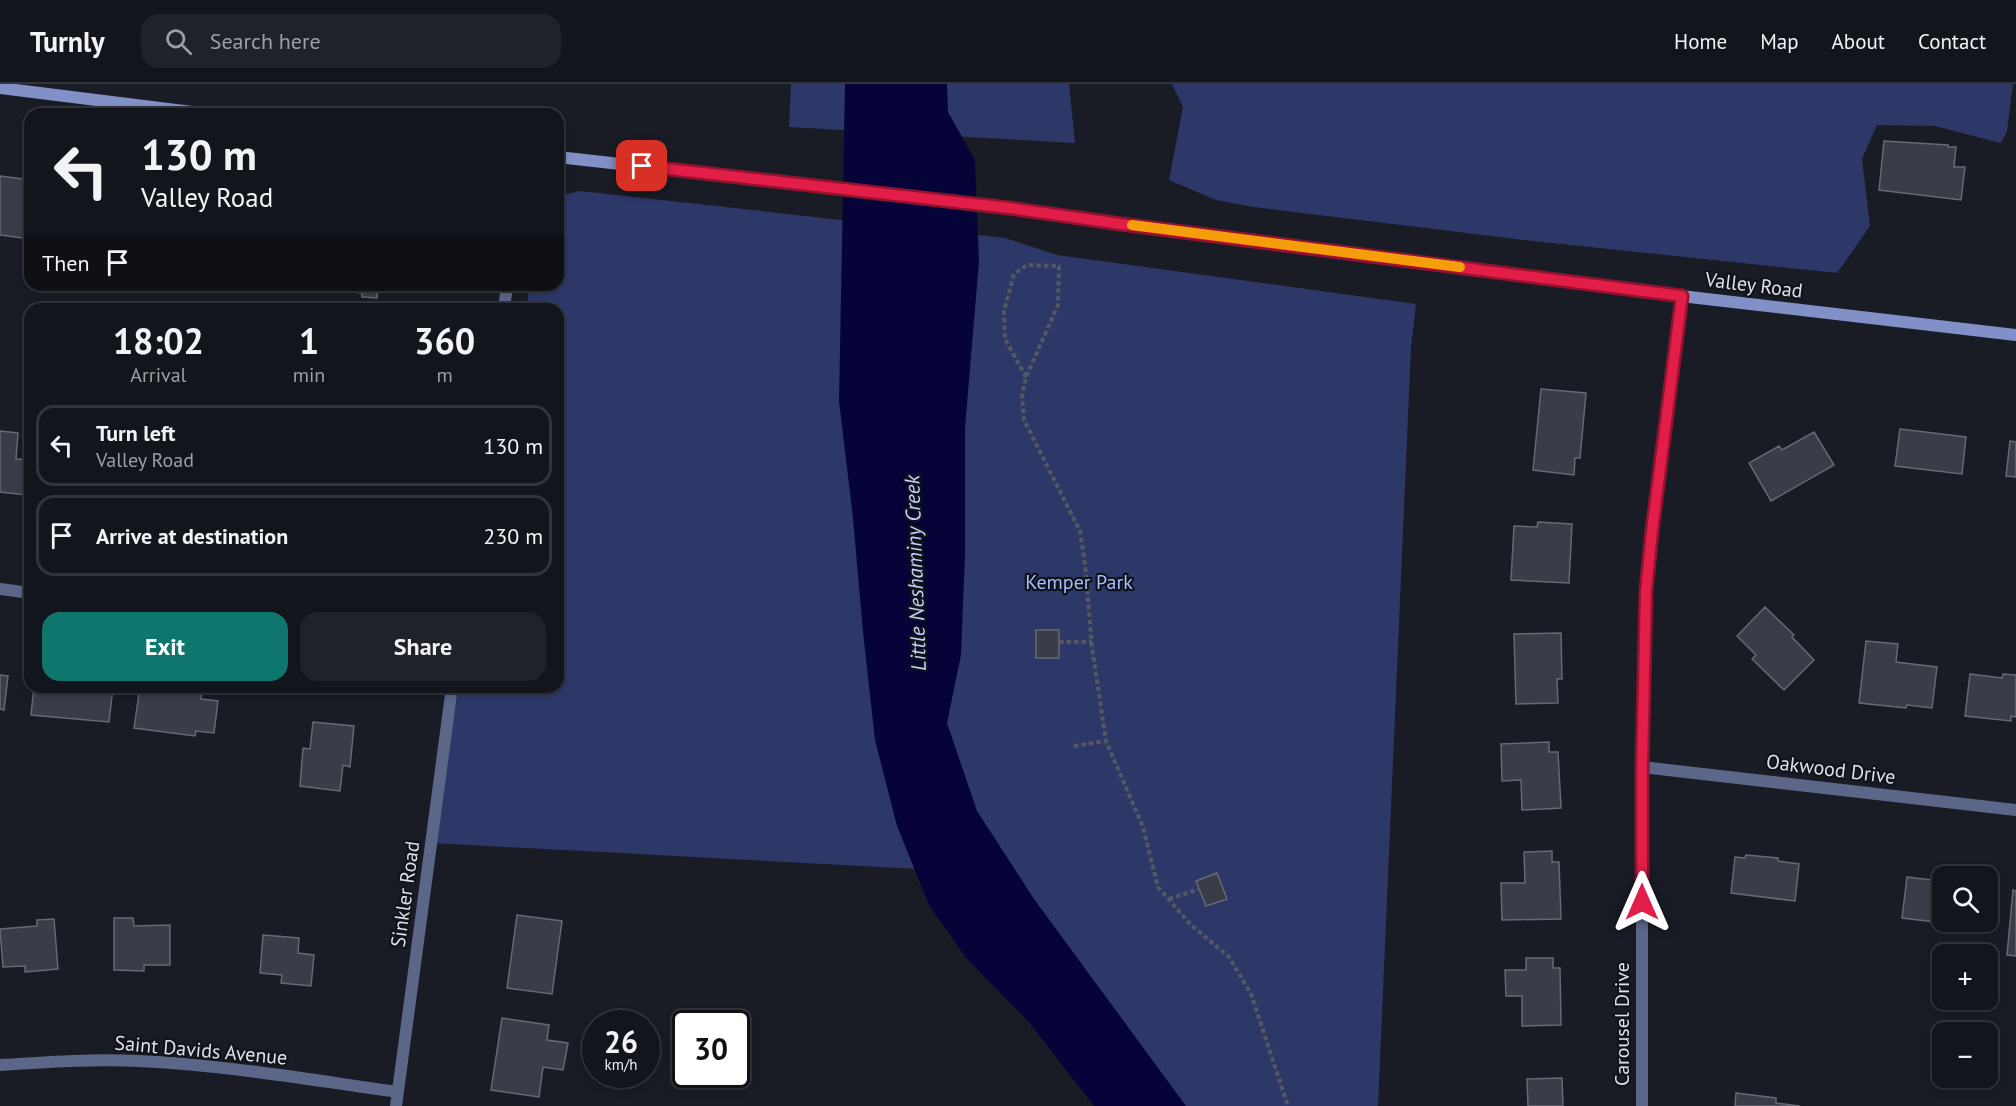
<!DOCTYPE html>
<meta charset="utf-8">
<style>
:root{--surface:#13151c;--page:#202229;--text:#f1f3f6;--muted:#9d9fa3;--line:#32343b;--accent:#0f766e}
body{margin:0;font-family:"PT Sans",sans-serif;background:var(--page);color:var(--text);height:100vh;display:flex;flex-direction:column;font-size:22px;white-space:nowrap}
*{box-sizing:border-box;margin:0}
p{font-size:20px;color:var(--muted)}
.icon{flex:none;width:33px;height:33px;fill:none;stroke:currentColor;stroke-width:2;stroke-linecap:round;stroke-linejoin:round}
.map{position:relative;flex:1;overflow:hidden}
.details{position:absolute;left:24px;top:219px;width:540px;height:390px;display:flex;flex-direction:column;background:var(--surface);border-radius:18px;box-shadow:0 3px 9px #0003,0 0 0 2px var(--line)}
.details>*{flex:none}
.guide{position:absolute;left:24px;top:24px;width:540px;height:183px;border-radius:18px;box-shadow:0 3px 9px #0003,0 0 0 2px var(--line);background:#13151c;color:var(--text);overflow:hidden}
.controls{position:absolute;left:1932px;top:782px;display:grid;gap:12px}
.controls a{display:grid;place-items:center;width:66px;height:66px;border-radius:12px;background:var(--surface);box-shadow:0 3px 9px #0003,0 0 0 2px var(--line);font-size:30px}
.speed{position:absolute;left:582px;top:926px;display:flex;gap:12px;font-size:30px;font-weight:700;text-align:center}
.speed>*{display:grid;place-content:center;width:78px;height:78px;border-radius:50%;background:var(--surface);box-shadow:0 3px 9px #0003,0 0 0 2px var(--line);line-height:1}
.speed small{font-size:15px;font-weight:400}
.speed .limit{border:3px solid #111;border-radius:9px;background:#fff;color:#111}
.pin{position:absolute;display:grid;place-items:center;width:51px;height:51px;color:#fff;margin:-26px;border-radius:12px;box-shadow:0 3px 9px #0006}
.me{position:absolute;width:66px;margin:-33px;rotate:0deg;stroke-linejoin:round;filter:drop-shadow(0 0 4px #0008)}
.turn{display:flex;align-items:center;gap:21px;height:126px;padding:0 18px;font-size:27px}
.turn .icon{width:78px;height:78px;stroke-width:2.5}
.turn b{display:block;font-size:42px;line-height:51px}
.then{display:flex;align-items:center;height:57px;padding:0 18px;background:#0003;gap:12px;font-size:22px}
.eta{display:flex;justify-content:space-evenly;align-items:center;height:102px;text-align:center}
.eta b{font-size:36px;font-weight:800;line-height:42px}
.cta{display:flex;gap:12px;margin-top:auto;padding:12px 18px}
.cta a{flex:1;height:69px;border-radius:18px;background:var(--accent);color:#fff;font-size:24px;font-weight:800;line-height:69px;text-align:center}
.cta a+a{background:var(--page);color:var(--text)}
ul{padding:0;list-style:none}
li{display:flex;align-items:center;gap:18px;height:81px;margin:0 12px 9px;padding:0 6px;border:3px solid var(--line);border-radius:18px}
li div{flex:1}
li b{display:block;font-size:22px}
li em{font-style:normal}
header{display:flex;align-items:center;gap:36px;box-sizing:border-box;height:84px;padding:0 30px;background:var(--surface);border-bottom:2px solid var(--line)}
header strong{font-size:28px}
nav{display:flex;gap:33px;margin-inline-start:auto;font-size:21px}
.search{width:420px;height:54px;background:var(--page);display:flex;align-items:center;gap:15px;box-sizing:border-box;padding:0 21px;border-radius:18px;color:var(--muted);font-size:22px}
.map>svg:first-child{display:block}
.green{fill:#2d3869}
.water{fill:#050337}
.building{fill:#3a3d48;stroke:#656974;stroke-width:1.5}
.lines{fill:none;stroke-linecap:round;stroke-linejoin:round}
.path{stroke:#555860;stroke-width:4;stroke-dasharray:4.5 3;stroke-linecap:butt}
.street{stroke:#5c6688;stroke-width:12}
.secondary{stroke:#8190c6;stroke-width:12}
.route-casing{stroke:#92132f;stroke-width:15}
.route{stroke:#e11d48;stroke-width:10}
.slow{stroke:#f59e0b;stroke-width:10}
.labels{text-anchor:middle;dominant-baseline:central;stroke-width:4.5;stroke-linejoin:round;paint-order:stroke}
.street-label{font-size:20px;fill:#dee1e7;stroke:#10131c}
.park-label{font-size:20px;fill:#acbefc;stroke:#10131c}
.water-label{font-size:21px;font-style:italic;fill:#c5d2fc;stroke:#10131c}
</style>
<header>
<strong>Turnly</strong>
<div class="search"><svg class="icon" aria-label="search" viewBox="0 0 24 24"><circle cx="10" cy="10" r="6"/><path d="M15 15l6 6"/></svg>Search here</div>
<nav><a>Home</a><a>Map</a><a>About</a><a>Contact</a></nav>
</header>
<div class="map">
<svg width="2016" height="1022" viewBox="0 0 2016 1022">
<rect width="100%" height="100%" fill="#191c25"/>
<path class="green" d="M 791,0 L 1069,0 L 1075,59 L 789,43 Z
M 1172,0 L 2013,0 L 2007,47 L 2001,59 L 1935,42 L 1877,41 L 1862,75 L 1870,142 L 1837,189 L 1533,157 L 1254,123 L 1216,116 L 1169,96 L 1183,23 Z
M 580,107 L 1005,154 L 1057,171 L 1416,220 L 1411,263 L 1378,1022 L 1111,1022 L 938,786 L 431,759 L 459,603 L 558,603 L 558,225 L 526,225 L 530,201 L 558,201 L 558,112 Z"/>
<path class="water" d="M 845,0 L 947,0 L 948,28 L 975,76 L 979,177 L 965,344 L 965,471 L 961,571 L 947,639 L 977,727 L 1034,815 L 1186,1022 L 1094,1022 L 1028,937 L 967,875 L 929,821 L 897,742 L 875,656 L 863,548 L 853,434 L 839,317 Z"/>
<path class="building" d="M 1884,57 L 1948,61 L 1948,63 L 1956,63 L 1954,83 L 1965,83 L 1961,116 L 1879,106 Z
M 0,92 L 30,96 L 30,155 L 0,151 Z
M 347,201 L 378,201 L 377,214 L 362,213 L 362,209 L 346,207 Z
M 1541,305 L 1586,309 L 1580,374 L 1575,374 L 1574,391 L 1533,386 Z
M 1900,345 L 1966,353 L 1962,390 L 1895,382 Z
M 0,347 L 18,349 L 16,375 L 29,376 L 26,411 L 0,408 Z
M 1814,348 L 1834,381 L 1771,417 L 1749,379 L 1779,362 L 1782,366 Z
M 2010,357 L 2016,358 L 2016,393 L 2006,392 Z
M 1538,438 L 1572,440 L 1569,499 L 1511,496 L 1514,442 L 1537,443 Z
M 1765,523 L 1794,551 L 1792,553 L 1814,576 L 1784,606 L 1752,575 L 1756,571 L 1737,552 Z
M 1036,546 L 1059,546 L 1059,574 L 1036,574 Z
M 1561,549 L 1562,595 L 1557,595 L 1558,619 L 1516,620 L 1514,550 Z
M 1866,557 L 1898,560 L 1896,578 L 1937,583 L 1932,624 L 1907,621 L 1906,624 L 1859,619 Z
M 1970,590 L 2002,594 L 2003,590 L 2016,591 L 2016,633 L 2011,632 L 2011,637 L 1965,632 Z
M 0,591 L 8,592 L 4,626 L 0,625 Z
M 34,603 L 113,603 L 109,638 L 31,631 Z
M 140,603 L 201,609 L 201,615 L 218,617 L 214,649 L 196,647 L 195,652 L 134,644 Z
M 313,638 L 354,642 L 350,683 L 343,681 L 340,707 L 300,702 L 303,664 L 310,665 Z
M 1549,658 L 1549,668 L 1558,668 L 1561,724 L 1522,726 L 1521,696 L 1502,697 L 1501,660 Z
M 1552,767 L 1552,778 L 1559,778 L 1561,835 L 1502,836 L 1501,799 L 1525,799 L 1524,768 Z
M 1746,771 L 1778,774 L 1778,777 L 1799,780 L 1795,817 L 1731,809 L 1735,773 L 1745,774 Z
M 1217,789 L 1227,815 L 1206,822 L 1196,797 Z
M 1907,793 L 1940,797 L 1939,802 L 1942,802 L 1942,837 L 1975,837 L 1974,846 L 1936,841 L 1936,838 L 1902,834 Z
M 2013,806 L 2016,807 L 2016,872 L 2007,871 Z
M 517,831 L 562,837 L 552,910 L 507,904 Z
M 114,834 L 133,834 L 134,842 L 170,841 L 170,881 L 144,881 L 144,887 L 114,886 Z
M 54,835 L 58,885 L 25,888 L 25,882 L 3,883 L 0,845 L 37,842 L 37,836 Z
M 263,851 L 299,854 L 298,869 L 314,871 L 311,902 L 281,899 L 282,891 L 260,889 Z
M 1526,874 L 1553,874 L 1553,884 L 1560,884 L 1561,941 L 1522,942 L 1522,912 L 1506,912 L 1505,886 L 1526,886 Z
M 502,934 L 549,941 L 547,956 L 568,959 L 563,986 L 543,983 L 539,1013 L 491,1006 Z
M 1562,994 L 1563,1022 L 1528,1022 L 1527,995 Z
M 1736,1009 L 1776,1014 L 1776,1019 L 1800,1022 L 1735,1022 Z"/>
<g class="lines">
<path class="path" d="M 1026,293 L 1005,255 L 1004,227 L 1014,190 L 1027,181 L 1059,182 L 1058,221 L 1026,293 L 1022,312 L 1024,336 L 1080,447 L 1085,480 L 1092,563 L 1106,657 L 1143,743 L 1158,803 L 1190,840 L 1229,873 L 1251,910 L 1288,1022
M 1059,558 L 1092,558
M 1074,662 L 1106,657
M 1169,815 L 1199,805"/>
<path class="street" d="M 504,225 L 507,201
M 0,505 L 30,509
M 1642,683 L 2016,726
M 0,981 C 46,978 92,975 138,977 C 225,981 312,996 398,1008
M 396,1022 L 452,603
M 1642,1022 L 1642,683 L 1646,507 L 1652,447 L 1681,212"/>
<path class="secondary" d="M 0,4 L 208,30
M 558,73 L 1009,124 L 1121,140 L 1681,212 L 2016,251"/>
</g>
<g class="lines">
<g class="route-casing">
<path id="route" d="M 642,82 L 1009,124 L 1121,140 L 1682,212 L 1652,447 L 1646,507 L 1642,683 L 1642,818"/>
</g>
<use href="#route" class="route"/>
<path class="slow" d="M 1132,141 L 1460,183"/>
</g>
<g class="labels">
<g class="street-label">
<text transform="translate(1754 201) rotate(7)">Valley Road</text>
<text transform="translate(1831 685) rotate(7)">Oakwood Drive</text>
<text transform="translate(405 810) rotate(-82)">Sinkler Road</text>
<text transform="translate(1622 940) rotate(-90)">Carousel Drive</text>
<text transform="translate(201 966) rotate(5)">Saint Davids Avenue</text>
</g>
<g class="park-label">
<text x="1079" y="498">Kemper Park</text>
</g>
<g class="water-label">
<text transform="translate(915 489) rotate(-92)">Little Neshaminy Creek</text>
</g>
</g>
</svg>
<div class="controls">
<a><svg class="icon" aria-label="search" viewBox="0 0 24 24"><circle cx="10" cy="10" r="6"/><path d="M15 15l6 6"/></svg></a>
<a>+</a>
<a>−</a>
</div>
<div class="speed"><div>26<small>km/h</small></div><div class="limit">30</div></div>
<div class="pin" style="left:642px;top:82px;background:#d93025"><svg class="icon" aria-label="arrive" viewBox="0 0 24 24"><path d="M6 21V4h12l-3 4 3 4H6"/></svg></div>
<svg class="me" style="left:1642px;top:818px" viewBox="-20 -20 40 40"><path d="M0-17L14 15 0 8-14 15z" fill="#e11d48" stroke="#fff" stroke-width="4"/></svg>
<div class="guide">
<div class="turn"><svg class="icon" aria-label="left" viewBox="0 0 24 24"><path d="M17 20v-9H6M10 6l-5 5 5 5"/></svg><div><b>130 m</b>Valley Road</div></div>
<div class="then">Then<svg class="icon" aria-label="arrive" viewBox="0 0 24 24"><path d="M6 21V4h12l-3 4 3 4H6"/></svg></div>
</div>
<section class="details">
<div class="eta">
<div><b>18:02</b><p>Arrival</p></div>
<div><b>1</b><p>min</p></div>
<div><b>360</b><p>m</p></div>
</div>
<ul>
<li><svg class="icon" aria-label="left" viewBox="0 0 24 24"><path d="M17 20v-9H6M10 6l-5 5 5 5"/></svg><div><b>Turn left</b><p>Valley Road</p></div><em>130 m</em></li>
<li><svg class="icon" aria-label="arrive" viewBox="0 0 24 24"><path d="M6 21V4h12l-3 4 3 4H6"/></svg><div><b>Arrive at destination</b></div><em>230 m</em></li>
</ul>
<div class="cta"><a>Exit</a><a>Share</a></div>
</section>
</div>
